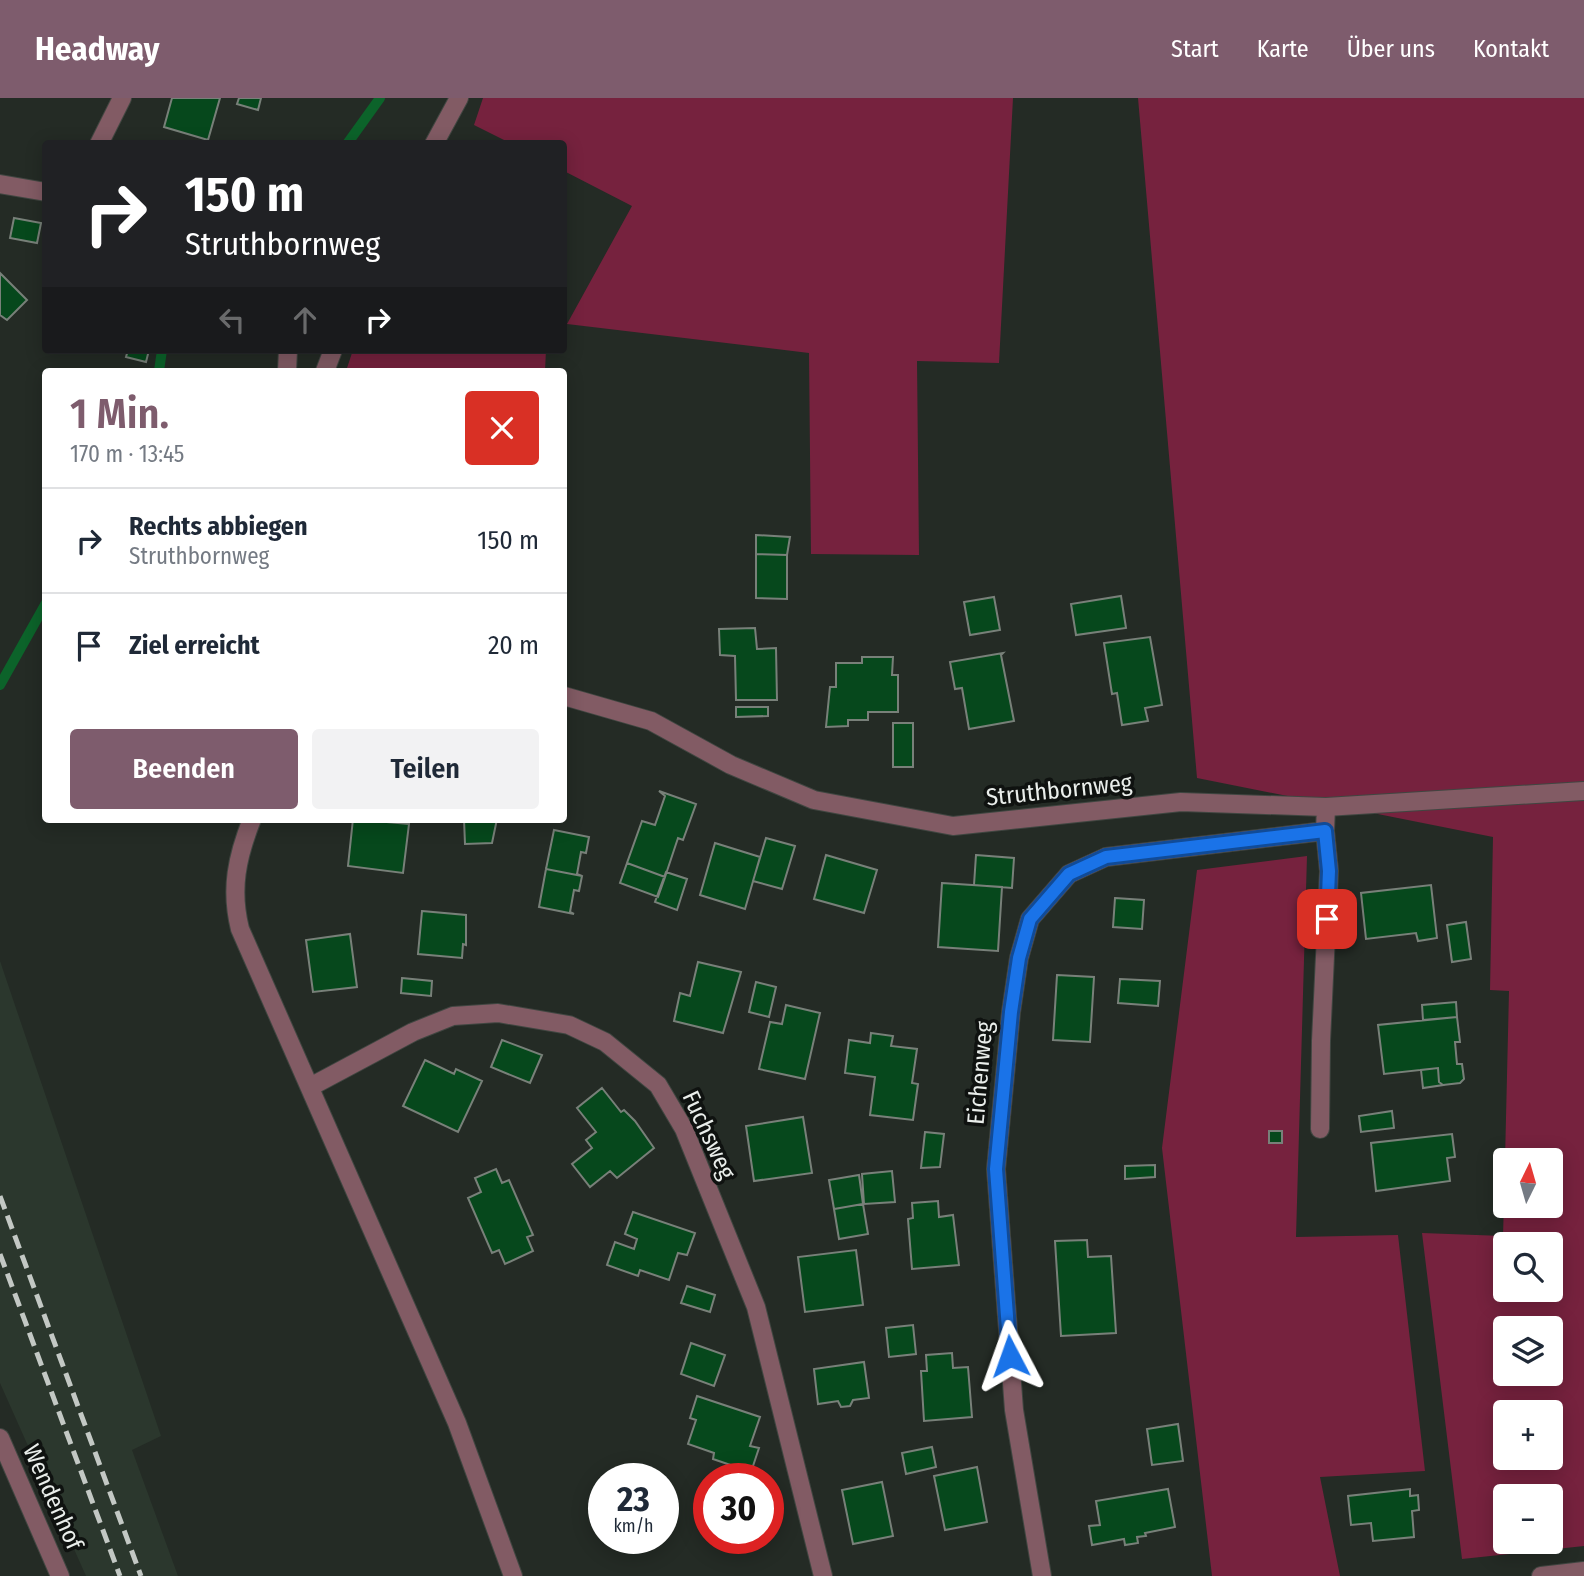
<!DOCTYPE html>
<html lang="de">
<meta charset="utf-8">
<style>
:root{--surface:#fff;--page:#f2f2f3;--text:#1f2937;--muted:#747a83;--line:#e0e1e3;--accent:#7e5c6d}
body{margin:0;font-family:"Fira Sans Condensed",sans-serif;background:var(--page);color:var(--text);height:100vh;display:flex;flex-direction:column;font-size:26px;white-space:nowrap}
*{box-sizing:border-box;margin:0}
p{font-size:23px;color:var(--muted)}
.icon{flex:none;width:38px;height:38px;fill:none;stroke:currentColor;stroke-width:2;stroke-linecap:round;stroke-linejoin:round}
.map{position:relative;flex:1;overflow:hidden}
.drawer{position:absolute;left:42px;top:270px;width:525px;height:455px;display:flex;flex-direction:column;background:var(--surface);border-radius:7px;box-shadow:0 4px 18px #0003}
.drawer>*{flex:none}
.guide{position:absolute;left:42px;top:42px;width:525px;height:214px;border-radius:7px;box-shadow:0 4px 18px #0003;background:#202124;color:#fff;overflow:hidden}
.needle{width:46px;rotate:5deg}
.controls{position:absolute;left:1493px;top:1050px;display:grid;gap:14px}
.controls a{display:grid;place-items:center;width:70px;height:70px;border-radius:7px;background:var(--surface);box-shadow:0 4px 18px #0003;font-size:35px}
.speed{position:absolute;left:588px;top:1365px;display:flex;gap:14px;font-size:35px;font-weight:700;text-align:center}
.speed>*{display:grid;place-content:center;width:91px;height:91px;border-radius:50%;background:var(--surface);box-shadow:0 4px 18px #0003;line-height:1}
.speed small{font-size:18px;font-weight:400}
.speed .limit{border:10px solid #d22;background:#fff;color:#111}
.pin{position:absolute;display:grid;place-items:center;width:60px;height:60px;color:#fff;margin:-30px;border-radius:14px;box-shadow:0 4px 10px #0006}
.me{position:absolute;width:77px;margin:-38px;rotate:356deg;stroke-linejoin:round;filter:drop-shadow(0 0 5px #0008)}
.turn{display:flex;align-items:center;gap:24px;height:147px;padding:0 28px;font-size:32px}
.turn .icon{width:91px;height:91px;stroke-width:2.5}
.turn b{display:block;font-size:49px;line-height:60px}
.lanes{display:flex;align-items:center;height:66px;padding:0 28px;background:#0003;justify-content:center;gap:35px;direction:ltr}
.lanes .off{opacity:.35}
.round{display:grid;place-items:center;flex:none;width:74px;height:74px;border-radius:7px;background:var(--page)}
.summary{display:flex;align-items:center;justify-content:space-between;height:119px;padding:0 28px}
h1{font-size:42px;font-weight:600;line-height:52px;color:var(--accent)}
.action{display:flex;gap:14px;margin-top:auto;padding:14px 28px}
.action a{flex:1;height:80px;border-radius:7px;background:var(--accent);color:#fff;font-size:28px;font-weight:600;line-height:80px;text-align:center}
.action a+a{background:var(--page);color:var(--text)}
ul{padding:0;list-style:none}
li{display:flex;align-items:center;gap:21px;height:105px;padding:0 28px;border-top:2px solid var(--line)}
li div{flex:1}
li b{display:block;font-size:26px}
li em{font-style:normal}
header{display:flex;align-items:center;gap:42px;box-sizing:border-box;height:98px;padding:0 35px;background:var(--accent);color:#fff}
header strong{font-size:33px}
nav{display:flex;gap:38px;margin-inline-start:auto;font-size:24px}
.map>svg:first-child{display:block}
.built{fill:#2b372d}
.green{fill:#76223e;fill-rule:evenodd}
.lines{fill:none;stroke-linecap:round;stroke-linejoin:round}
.stream{stroke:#0c632a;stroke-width:10}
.building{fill:#06481c;stroke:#788079;stroke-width:2}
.minor-casing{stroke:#404641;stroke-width:20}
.minor{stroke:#825b64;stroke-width:18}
.rail{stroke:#c3c8c4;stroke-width:5;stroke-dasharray:14 7;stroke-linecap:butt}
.route-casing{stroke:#114b97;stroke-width:18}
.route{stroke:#1a73e8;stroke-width:12}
.labels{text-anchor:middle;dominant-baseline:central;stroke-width:7;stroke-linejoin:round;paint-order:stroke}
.street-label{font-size:24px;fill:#eaeeeb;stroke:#0f1210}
</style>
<header>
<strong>Headway</strong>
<nav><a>Start</a><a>Karte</a><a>Über uns</a><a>Kontakt</a></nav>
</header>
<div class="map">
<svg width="1584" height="1478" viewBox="0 0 1584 1478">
<rect width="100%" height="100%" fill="#242b25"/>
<path class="built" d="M 0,863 L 161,1338 L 132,1352 L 178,1478 L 86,1478 L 0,1285 Z"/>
<path class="green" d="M 483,0 L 1013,0 L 999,265 L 917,263 L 919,457 L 811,456 L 809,255 L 567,226 L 632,108 L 564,73 L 564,46 L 510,45 L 474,27 Z
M 1138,0 L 1584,0 L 1584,1448 L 1462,1461 L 1422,1135 L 1503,1138 L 1505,1067 L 1505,1108 L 1550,1108 L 1550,1062 L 1505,1062 L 1509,893 L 1490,892 L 1493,739 L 1197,680 ZM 1505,1146 L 1550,1146 L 1550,1192 L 1505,1192 ZM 1505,1230 L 1550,1230 L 1550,1276 L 1505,1276 ZM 1505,1314 L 1550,1314 L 1550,1360 L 1505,1360 ZM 1505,1398 L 1550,1398 L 1550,1444 L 1505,1444 Z
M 353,252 L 546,252 L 545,273 L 346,273 Z
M 1307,758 L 1296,1139 L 1398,1137 L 1425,1373 L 1320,1379 L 1340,1478 L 1212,1478 L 1162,1050 L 1197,772 Z"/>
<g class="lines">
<path class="stream" d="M 347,46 L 380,0
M 159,273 L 162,252
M 0,587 L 46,505"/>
</g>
<path class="building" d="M 172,0 L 220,0 L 208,42 L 164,29 Z
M 239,0 L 261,0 L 258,12 L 237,6 Z
M 14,120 L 41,125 L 37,145 L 10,140 Z
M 0,175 L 27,202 L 7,222 L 0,217 Z
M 128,252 L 149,252 L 146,264 L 126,259 Z
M 756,437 L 790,439 L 787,457 L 756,456 Z
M 756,456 L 787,457 L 787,501 L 756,500 Z
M 1121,498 L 1126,530 L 1076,537 L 1071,506 Z
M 994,499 L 1000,532 L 970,537 L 964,504 Z
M 755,530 L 757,551 L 776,550 L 777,602 L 736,602 L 735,558 L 720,557 L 719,531 Z
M 1150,539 L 1162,607 L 1145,610 L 1148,623 L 1122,627 L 1117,595 L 1112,596 L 1104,545 Z
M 1003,555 L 1001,557 L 1014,623 L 969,631 L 962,590 L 955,591 L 950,564 Z
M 862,559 L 893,559 L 892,577 L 898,577 L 898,614 L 868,614 L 868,622 L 848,622 L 848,628 L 826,629 L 830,589 L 836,589 L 836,565 L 862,565 Z
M 736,609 L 768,609 L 768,618 L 736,619 Z
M 893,625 L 913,625 L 913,669 L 893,669 Z
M 659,693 L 696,706 L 683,742 L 678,740 L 665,779 L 627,765 L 642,723 L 655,727 L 665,698 Z
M 353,721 L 409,726 L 403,775 L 348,768 Z
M 464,721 L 497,721 L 492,745 L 465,746 Z
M 554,732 L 589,739 L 586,755 L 581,754 L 577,776 L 582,778 L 546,771 Z
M 766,740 L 795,748 L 782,791 L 753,783 Z
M 715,745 L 760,759 L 745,811 L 700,797 Z
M 826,757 L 877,772 L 864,815 L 814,801 Z
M 976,757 L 1014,760 L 1012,790 L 974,787 Z
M 627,765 L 665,779 L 658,799 L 620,785 Z
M 546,771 L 582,778 L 579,793 L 574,792 L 570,814 L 574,816 L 539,809 Z
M 666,774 L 687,781 L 677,812 L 655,804 Z
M 942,785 L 1002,789 L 998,853 L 938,849 Z
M 1431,787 L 1437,840 L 1418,843 L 1416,835 L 1366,841 L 1361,795 Z
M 1115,800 L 1144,802 L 1142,831 L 1113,829 Z
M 422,813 L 466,817 L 466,847 L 463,846 L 462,860 L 418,856 Z
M 1466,824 L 1471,861 L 1452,864 L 1447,827 Z
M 350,836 L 357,889 L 313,894 L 306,842 Z
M 698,864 L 741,874 L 723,935 L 674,923 L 680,895 L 690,898 Z
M 1057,877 L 1094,879 L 1090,944 L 1053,942 Z
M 402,880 L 432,883 L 431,898 L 401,895 Z
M 1120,881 L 1160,883 L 1158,908 L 1118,905 Z
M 756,884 L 776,889 L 769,919 L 749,914 Z
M 1456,904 L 1457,919 L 1423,922 L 1422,907 Z
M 786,907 L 820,915 L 805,981 L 759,971 L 770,924 L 782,926 Z
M 1457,919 L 1460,944 L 1455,944 L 1457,966 L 1462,966 L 1464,981 L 1460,985 L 1443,987 L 1439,984 L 1438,970 L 1384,976 L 1378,927 Z
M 871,935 L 893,938 L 891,948 L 917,951 L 912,985 L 918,986 L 913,1022 L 870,1017 L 875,979 L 845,975 L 849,942 L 870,945 Z
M 502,942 L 542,957 L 530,985 L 491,969 Z
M 425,962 L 454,976 L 456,971 L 482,983 L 458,1034 L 403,1008 Z
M 1438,970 L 1439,984 L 1443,987 L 1423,990 L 1421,972 Z
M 602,990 L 621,1014 L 624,1012 L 635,1023 L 654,1050 L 617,1080 L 610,1073 L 590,1089 L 572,1066 L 592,1050 L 586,1042 L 596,1034 L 577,1010 Z
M 1392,1013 L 1394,1030 L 1361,1034 L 1359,1018 Z
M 803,1019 L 812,1075 L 754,1083 L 746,1028 Z
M 1269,1033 L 1282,1033 L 1282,1045 L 1269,1045 Z
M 925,1034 L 944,1036 L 940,1069 L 921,1070 Z
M 1452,1036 L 1455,1059 L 1447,1060 L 1450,1083 L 1376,1093 L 1371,1045 Z
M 1155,1067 L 1155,1079 L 1125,1081 L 1125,1068 Z
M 496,1071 L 502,1085 L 509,1082 L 533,1137 L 527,1139 L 533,1153 L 505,1166 L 499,1152 L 492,1155 L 468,1100 L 481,1094 L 475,1080 Z
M 892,1073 L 895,1104 L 864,1106 L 862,1076 Z
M 859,1077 L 863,1106 L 834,1111 L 829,1082 Z
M 938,1103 L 939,1119 L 953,1117 L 959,1167 L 912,1171 L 908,1121 L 913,1120 L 912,1105 Z
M 863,1106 L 868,1136 L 839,1141 L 834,1111 Z
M 633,1114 L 695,1135 L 687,1157 L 678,1155 L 669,1182 L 640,1172 L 638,1178 L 607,1167 L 615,1144 L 634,1151 L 637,1141 L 625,1136 Z
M 1087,1142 L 1088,1159 L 1111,1158 L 1116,1235 L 1061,1238 L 1055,1143 Z
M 856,1152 L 863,1207 L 805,1214 L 798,1159 Z
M 687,1188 L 715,1197 L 710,1214 L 681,1205 Z
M 913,1227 L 916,1256 L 889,1259 L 886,1230 Z
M 691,1245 L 725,1257 L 714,1288 L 681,1276 Z
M 952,1255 L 953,1270 L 968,1269 L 972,1319 L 924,1323 L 921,1273 L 927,1273 L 926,1257 Z
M 864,1264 L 869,1300 L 853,1302 L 850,1308 L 841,1309 L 838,1303 L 818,1306 L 814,1271 Z
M 697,1298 L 760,1319 L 750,1348 L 759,1350 L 751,1374 L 713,1361 L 714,1355 L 688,1346 L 696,1322 L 690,1320 Z
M 1178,1326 L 1183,1363 L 1152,1367 L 1147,1331 Z
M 932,1349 L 936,1369 L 906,1376 L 902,1355 Z
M 977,1369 L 987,1424 L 945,1432 L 934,1378 Z
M 882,1384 L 893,1438 L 853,1446 L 842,1392 Z
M 1168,1391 L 1175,1429 L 1145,1435 L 1146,1438 L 1137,1439 L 1138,1445 L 1125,1447 L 1124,1441 L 1092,1447 L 1089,1428 L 1100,1427 L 1096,1403 Z
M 1410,1391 L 1410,1398 L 1418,1397 L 1419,1412 L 1412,1413 L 1414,1439 L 1373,1443 L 1371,1425 L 1351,1427 L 1348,1398 Z"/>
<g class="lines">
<g class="minor-casing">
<path id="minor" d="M 99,46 L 122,0
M 434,46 L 459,0
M 0,86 L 46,94
M 287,273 L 288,252
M 325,273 L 333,252
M 564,598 L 651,623 L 731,667 L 814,702 L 953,728 L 1181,704 L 1326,709 L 1584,693
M 252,721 C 237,759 230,791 240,831 L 457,1325 L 513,1478
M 310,989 L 413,934 L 453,918 L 498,915 L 569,927 L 605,944 L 658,987 L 684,1031 L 756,1209 L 823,1478
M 1320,1031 L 1321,943 L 1329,773 L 1325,733
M 0,1340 L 60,1478
M 1042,1478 L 1014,1312 L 996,1071 L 1011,914 L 1019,860 L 1030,821 L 1069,776 L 1106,759 L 1325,733 L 1326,709
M 1541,1478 L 1584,1473"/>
</g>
<use href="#minor" class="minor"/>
<path class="rail" d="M 0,1098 L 141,1478
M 0,1156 L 120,1478"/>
</g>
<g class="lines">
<g class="route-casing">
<path id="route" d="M 1010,1258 L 996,1071 L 1011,914 L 1019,860 L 1030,821 L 1069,776 L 1106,759 L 1325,733 L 1329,773 L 1327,821"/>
</g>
<use href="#route" class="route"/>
</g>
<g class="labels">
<g class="street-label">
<text transform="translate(1059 692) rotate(-6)">Struthbornweg</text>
<text transform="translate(980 975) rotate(-85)">Eichenweg</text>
<text transform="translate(709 1037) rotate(65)">Fuchsweg</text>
<text transform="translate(53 1399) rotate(66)">Wendenhof</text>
</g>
</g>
</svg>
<div class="controls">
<a><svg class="needle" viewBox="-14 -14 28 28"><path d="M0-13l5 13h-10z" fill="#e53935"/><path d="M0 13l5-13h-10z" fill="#747a83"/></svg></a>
<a><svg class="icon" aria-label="search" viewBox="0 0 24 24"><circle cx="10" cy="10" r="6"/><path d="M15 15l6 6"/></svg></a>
<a><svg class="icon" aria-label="layers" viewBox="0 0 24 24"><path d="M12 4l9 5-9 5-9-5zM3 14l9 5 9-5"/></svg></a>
<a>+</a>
<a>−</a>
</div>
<div class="speed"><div>23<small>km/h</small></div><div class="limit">30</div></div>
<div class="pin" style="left:1327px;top:821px;background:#d93025"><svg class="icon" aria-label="arrive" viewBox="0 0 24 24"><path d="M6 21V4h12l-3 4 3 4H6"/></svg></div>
<svg class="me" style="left:1010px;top:1258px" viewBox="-20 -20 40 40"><path d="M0-17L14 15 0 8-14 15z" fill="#1a73e8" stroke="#fff" stroke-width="4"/></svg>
<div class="guide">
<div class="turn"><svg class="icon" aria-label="right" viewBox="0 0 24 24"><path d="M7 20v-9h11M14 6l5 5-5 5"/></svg><div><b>150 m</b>Struthbornweg</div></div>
<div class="lanes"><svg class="icon off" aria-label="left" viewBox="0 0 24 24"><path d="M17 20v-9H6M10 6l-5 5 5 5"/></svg><svg class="icon off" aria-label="ahead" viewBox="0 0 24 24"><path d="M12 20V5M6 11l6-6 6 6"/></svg><svg class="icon" aria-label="right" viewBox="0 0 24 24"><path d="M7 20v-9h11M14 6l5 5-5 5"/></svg></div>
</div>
<section class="drawer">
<div class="summary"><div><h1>1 Min.</h1><p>170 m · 13:45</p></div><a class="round" style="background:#d93025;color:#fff"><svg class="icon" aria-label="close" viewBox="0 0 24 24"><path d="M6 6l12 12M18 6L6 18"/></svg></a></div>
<ul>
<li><svg class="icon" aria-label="right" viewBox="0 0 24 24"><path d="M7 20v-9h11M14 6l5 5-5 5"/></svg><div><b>Rechts abbiegen</b><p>Struthbornweg</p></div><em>150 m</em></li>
<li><svg class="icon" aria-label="arrive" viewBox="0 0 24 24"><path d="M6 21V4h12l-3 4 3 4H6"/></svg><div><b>Ziel erreicht</b></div><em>20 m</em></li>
</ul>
<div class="action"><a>Beenden</a><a>Teilen</a></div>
</section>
</div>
